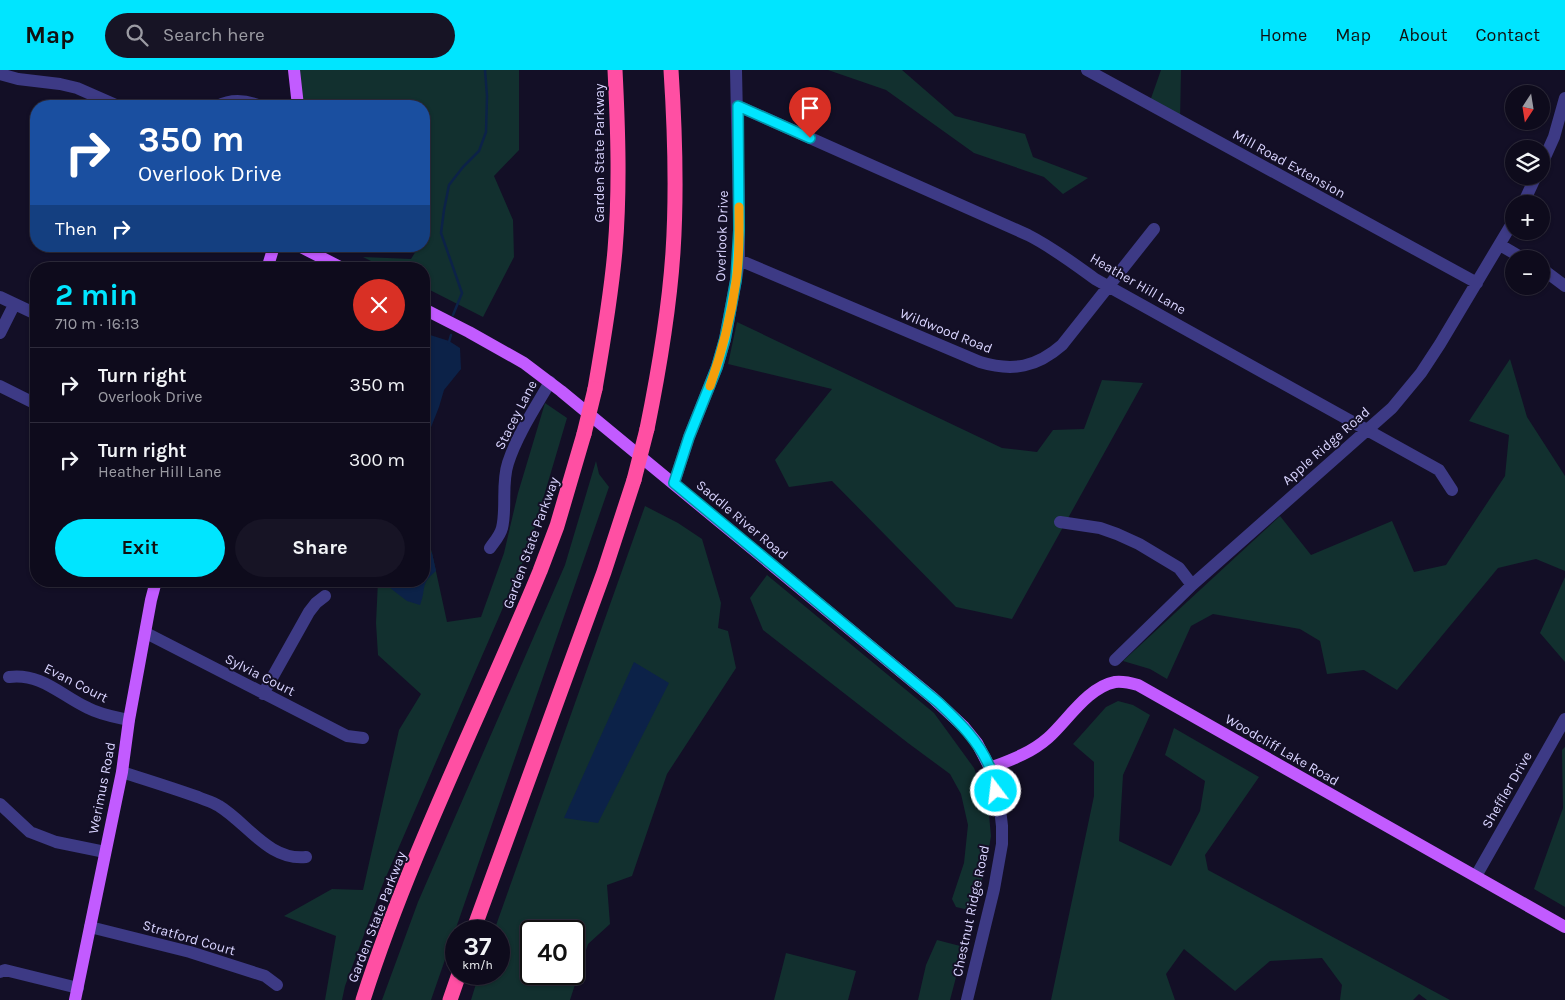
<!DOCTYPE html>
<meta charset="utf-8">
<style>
:root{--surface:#0e0b1c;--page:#171425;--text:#f1f3f6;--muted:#9b9ba3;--line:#2e2b3b;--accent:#00e5ff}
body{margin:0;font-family:Karla,sans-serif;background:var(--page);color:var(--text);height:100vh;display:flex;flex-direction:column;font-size:19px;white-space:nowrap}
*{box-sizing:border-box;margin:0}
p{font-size:16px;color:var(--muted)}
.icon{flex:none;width:28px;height:28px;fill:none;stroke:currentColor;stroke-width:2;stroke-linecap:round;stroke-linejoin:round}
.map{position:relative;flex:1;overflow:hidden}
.sheet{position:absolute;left:30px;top:192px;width:400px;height:325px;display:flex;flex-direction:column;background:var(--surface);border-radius:20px;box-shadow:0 1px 4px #0004,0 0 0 1px var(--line)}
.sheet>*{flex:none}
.hud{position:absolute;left:30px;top:30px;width:400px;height:152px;border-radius:20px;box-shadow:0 1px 4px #0004,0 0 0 1px var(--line);background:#1a4fa0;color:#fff;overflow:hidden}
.needle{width:32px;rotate:192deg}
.buttons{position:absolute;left:1505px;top:15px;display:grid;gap:10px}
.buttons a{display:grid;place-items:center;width:45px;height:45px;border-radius:50%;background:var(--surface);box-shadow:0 1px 4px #0004,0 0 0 1px var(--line);font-size:25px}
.speed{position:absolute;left:445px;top:850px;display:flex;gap:10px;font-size:25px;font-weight:700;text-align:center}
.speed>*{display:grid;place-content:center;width:65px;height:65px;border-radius:50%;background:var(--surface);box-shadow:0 1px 4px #0004,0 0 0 1px var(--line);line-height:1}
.speed small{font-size:12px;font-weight:400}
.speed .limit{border:2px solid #111;border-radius:8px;background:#fff;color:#111}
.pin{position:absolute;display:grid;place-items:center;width:42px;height:42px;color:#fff;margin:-51px -21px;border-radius:50% 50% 50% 0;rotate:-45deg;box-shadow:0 0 5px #0007}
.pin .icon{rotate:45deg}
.me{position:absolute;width:55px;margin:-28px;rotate:345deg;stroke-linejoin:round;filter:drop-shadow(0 0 4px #0008)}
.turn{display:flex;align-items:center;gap:18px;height:105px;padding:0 25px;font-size:22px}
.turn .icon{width:65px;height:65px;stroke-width:2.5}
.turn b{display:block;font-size:35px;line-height:42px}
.then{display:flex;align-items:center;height:48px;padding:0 25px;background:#0003;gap:10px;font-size:19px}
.round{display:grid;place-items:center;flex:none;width:52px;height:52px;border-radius:26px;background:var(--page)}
.headline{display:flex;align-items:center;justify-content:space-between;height:85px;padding:0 25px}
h1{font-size:30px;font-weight:700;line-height:38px;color:var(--accent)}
.action{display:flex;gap:10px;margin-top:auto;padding:10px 25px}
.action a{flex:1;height:58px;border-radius:30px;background:var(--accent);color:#111;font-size:20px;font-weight:700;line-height:58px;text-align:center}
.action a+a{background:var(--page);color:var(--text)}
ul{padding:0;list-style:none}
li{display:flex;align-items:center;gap:15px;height:75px;padding:0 25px;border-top:1px solid var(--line)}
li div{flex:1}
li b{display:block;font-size:19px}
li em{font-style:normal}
header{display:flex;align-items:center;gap:30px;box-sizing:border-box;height:70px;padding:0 25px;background:var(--accent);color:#111}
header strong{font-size:24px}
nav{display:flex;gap:28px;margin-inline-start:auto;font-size:18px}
.search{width:350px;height:45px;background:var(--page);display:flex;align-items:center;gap:12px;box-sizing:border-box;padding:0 18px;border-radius:28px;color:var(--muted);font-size:19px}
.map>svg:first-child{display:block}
.green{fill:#12302f;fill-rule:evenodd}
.water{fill:#0c2248}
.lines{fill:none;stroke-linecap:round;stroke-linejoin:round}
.stream{stroke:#0c2248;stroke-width:2.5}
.minor{stroke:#3d3a85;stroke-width:12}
.major{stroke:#c25bff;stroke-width:12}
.highway{stroke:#ff4fa3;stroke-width:15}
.highway-bridge{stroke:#ff4fa3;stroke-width:15}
.route-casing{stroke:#0095a6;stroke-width:12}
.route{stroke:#00e5ff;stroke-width:9}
.slow{stroke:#f59e0b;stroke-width:9}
.labels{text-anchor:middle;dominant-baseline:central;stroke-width:4;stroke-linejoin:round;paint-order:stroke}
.street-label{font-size:14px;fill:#d9d4ff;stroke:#130f26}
</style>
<header>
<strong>Map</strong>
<div class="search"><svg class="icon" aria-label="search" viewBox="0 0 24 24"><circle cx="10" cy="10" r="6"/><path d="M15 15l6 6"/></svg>Search here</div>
<nav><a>Home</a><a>Map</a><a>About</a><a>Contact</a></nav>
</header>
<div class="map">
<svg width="1565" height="930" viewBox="0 0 1565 930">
<rect width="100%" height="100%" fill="#130f26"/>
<path class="green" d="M 294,0 L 519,0 L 519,80 L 494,106 L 513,150 L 514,187 L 483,247 L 424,217 L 424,199 L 387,199 L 363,187 L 411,189 L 419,176 L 424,176 L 424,167 L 431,155 L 424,141 L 424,36 L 298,36 Z
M 828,0 L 902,0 L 955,46 L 1025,64 L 1033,87 L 1088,108 L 1063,124 L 1044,107 L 974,83 L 886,20 Z
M 1161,0 L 1181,0 L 1180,51 L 1149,34 Z
M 737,252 L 1002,378 L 1037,382 L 1053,360 L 1084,359 L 1102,310 L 1143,313 L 1012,549 L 956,537 L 832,411 L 789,417 L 775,390 L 832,319 L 728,294 Z
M 1510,289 L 1527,347 L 1565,406 L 1565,501 L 1536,489 L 1498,498 L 1397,620 L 1364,600 L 1327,604 L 1320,571 L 1300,559 L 1213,544 L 1191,556 L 1167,609 L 1150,599 L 1123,591 L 1280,446 L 1311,485 L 1392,451 L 1414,502 L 1446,495 L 1505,406 L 1509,365 L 1469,351 Z
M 545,333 L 567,348 L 528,480 L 382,816 L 345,916 L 342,930 L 325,930 L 336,866 L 284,846 L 332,819 L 363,820 L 399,660 L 421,624 L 378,585 L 376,553 L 378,511 L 424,511 L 424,455 L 432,483 L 447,552 L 481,547 L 504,483 L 518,423 Z
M 596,391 L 599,404 L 609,417 L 431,930 L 382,930 L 418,832 L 565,495 Z
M 645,436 L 678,453 L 702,469 L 721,533 L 718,558 L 728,561 L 736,598 L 667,704 L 632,806 L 607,815 L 610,854 L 588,874 L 570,930 L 471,930 L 479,904 L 499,904 L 499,861 L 494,861 ZM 531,861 L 574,861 L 574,904 L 531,904 Z
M 767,505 L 934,643 L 974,698 L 988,735 L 991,766 L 986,796 L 973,841 L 956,837 L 952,829 L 964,793 L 968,755 L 961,724 L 950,704 L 908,673 L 763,560 L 750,528 Z
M 1565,507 L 1565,592 L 1540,563 Z
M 1118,631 L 1133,635 L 1150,645 L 1123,705 L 1119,771 L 1171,796 L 1200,741 L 1205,711 L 1165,685 L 1174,658 L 1259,707 L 1205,785 L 1208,800 L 1450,930 L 1427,930 L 1419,924 L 1413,930 L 1340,930 L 1342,915 L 1322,888 L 1270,891 L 1235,921 L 1184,879 L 1166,904 L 1175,930 L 1051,930 L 1094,726 L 1094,692 L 1073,674 L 1106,637 Z
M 1565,677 L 1565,837 L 1534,819 L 1563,738 L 1562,680 Z
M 937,870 L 964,877 L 950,930 L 918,930 L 926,895 Z
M 786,883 L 856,901 L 848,930 L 774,930 Z"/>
<path class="water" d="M 430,265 L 449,271 L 460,278 L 461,299 L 444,320 L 439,337 L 424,375 L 424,275 Z
M 424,476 L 432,483 L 436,501 C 419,515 427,518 420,535 L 407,531 L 381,511 L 424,511 Z
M 634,592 L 669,613 L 598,753 L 564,748 Z"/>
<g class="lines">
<path class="stream" d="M 453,245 L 462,223 L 441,163 L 444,140 L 449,115 L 463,97 L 479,81 L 486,62 L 487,26 L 485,0
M 449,272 L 451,265"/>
<path class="minor" d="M 1087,0 L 1477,213
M 0,4 L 18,9 L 60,14 L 77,18 L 118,36
M 217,36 C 231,29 246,30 260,36
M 738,36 L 1028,165 C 1052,177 1073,193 1095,209 L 1439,400 L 1452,420
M 1541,96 L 1554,67 L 1565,28
M 1523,134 L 1536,106
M 1500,175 L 1524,189
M 739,190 L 980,292 C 1013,302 1037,297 1062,275 L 1154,159
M 1541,198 L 1565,216
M 0,227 L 36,244
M 0,263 L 14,235
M 0,316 L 36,334
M 674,413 L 689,367 L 717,297 L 725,269 L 736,210 L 739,190 L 739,145 L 736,0
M 1060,452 L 1100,458 L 1117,464 L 1139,474 L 1179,498 L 1192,515
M 490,478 C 494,472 500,466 502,458 C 507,437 501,414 508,393 C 517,365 535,338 550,312
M 146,563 L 347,666 L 363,668
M 1115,590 L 1192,515 L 1392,338 L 1421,303 L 1440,274 L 1514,150
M 9,607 C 42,603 60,625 88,638 C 101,645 115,647 129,650
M 263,624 L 309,542 L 316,533 L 325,526
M 122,702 C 147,710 173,718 198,727 C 205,730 213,732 219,736 C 247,753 269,791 306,787
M 0,734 L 30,762 L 56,772 L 105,782
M 1476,806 L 1565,649
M 90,857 L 190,882 L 265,906 L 277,915
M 0,902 L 5,900 L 78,918
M 967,930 L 994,819 L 1002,774 L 1002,756 L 1000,739 L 990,698"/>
<path class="major" d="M 294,0 L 298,36
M 299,176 L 344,199
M 267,199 L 274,176
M 424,239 L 469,262 L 524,293 L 561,321 L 933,628 L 964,657 L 977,673 L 990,698 C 1011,690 1031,683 1048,668 C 1067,651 1088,617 1115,612 C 1123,611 1131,613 1138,615 L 1565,857
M 75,930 L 122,702 L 129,650 L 151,530 L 156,511"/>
<path class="highway" d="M 595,319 C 603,273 611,227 615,180 C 620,120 618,60 615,0
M 647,359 C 659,300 669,242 673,182 C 677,121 675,61 671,0
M 473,861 L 604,502 L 634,410
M 363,930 C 410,783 481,644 540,501 L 557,456 L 584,364
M 450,930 L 459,904"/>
<path class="highway-bridge" d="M 584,364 L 595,319
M 634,410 L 647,359"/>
</g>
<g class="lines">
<g class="route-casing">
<path id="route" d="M 810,68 L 738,36 L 739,160 L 736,210 L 725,269 L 717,297 L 689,367 L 674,413 L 939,633 C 959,652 979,671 990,698 C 993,705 994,713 996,721"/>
</g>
<use href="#route" class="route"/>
<path class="slow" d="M 710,316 C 722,282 731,247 736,211 C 740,186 739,161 739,137"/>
</g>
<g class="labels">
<g class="street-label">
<text transform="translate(599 83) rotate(-90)">Garden State Parkway</text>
<text transform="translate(1289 94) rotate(29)">Mill Road Extension</text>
<text transform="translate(722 166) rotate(-88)">Overlook Drive</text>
<text transform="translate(1138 214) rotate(30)">Heather Hill Lane</text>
<text transform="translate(946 261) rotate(22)">Wildwood Road</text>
<text transform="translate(516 345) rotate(-63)">Stacey Lane</text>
<text transform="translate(1326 376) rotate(-41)">Apple Ridge Road</text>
<text transform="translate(742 450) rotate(40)">Saddle River Road</text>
<text transform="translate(531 473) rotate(-70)">Garden State Parkway</text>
<text transform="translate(260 605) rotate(27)">Sylvia Court</text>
<text transform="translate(76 613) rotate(27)">Evan Court</text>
<text transform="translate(1282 680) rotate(30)">Woodcliff Lake Road</text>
<text transform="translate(102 718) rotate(-79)">Werimus Road</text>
<text transform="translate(1507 720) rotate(-60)">Sheffler Drive</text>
<text transform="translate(971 841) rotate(-78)">Chestnut Ridge Road</text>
<text transform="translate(377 847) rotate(-69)">Garden State Parkway</text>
<text transform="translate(189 868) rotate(16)">Stratford Court</text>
</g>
</g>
</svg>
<div class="buttons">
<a><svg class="needle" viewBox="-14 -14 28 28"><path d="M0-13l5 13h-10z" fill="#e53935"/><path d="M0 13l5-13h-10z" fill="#9b9ba3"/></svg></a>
<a><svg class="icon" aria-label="layers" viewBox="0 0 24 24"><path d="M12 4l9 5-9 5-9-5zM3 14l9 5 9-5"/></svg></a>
<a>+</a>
<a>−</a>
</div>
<div class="speed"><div>37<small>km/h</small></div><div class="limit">40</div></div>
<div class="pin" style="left:810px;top:68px;background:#d93025"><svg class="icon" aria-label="arrive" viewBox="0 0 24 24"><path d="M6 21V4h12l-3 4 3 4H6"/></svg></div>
<svg class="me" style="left:996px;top:721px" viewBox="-20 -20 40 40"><circle r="17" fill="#00e5ff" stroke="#fff" stroke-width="3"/><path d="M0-11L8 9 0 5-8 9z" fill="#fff"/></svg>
<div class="hud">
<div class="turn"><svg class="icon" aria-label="right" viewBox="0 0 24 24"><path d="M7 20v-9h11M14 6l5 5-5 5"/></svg><div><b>350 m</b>Overlook Drive</div></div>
<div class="then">Then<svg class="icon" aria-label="right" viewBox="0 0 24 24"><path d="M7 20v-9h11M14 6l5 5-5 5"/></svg></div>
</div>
<section class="sheet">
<div class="headline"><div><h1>2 min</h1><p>710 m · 16:13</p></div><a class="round" style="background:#d93025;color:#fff"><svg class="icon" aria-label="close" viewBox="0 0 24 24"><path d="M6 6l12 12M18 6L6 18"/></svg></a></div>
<ul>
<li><svg class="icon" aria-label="right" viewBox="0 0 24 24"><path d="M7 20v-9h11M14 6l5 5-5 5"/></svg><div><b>Turn right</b><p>Overlook Drive</p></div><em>350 m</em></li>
<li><svg class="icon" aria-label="right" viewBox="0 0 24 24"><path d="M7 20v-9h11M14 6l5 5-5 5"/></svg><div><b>Turn right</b><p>Heather Hill Lane</p></div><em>300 m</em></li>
</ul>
<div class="action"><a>Exit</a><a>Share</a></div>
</section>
</div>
